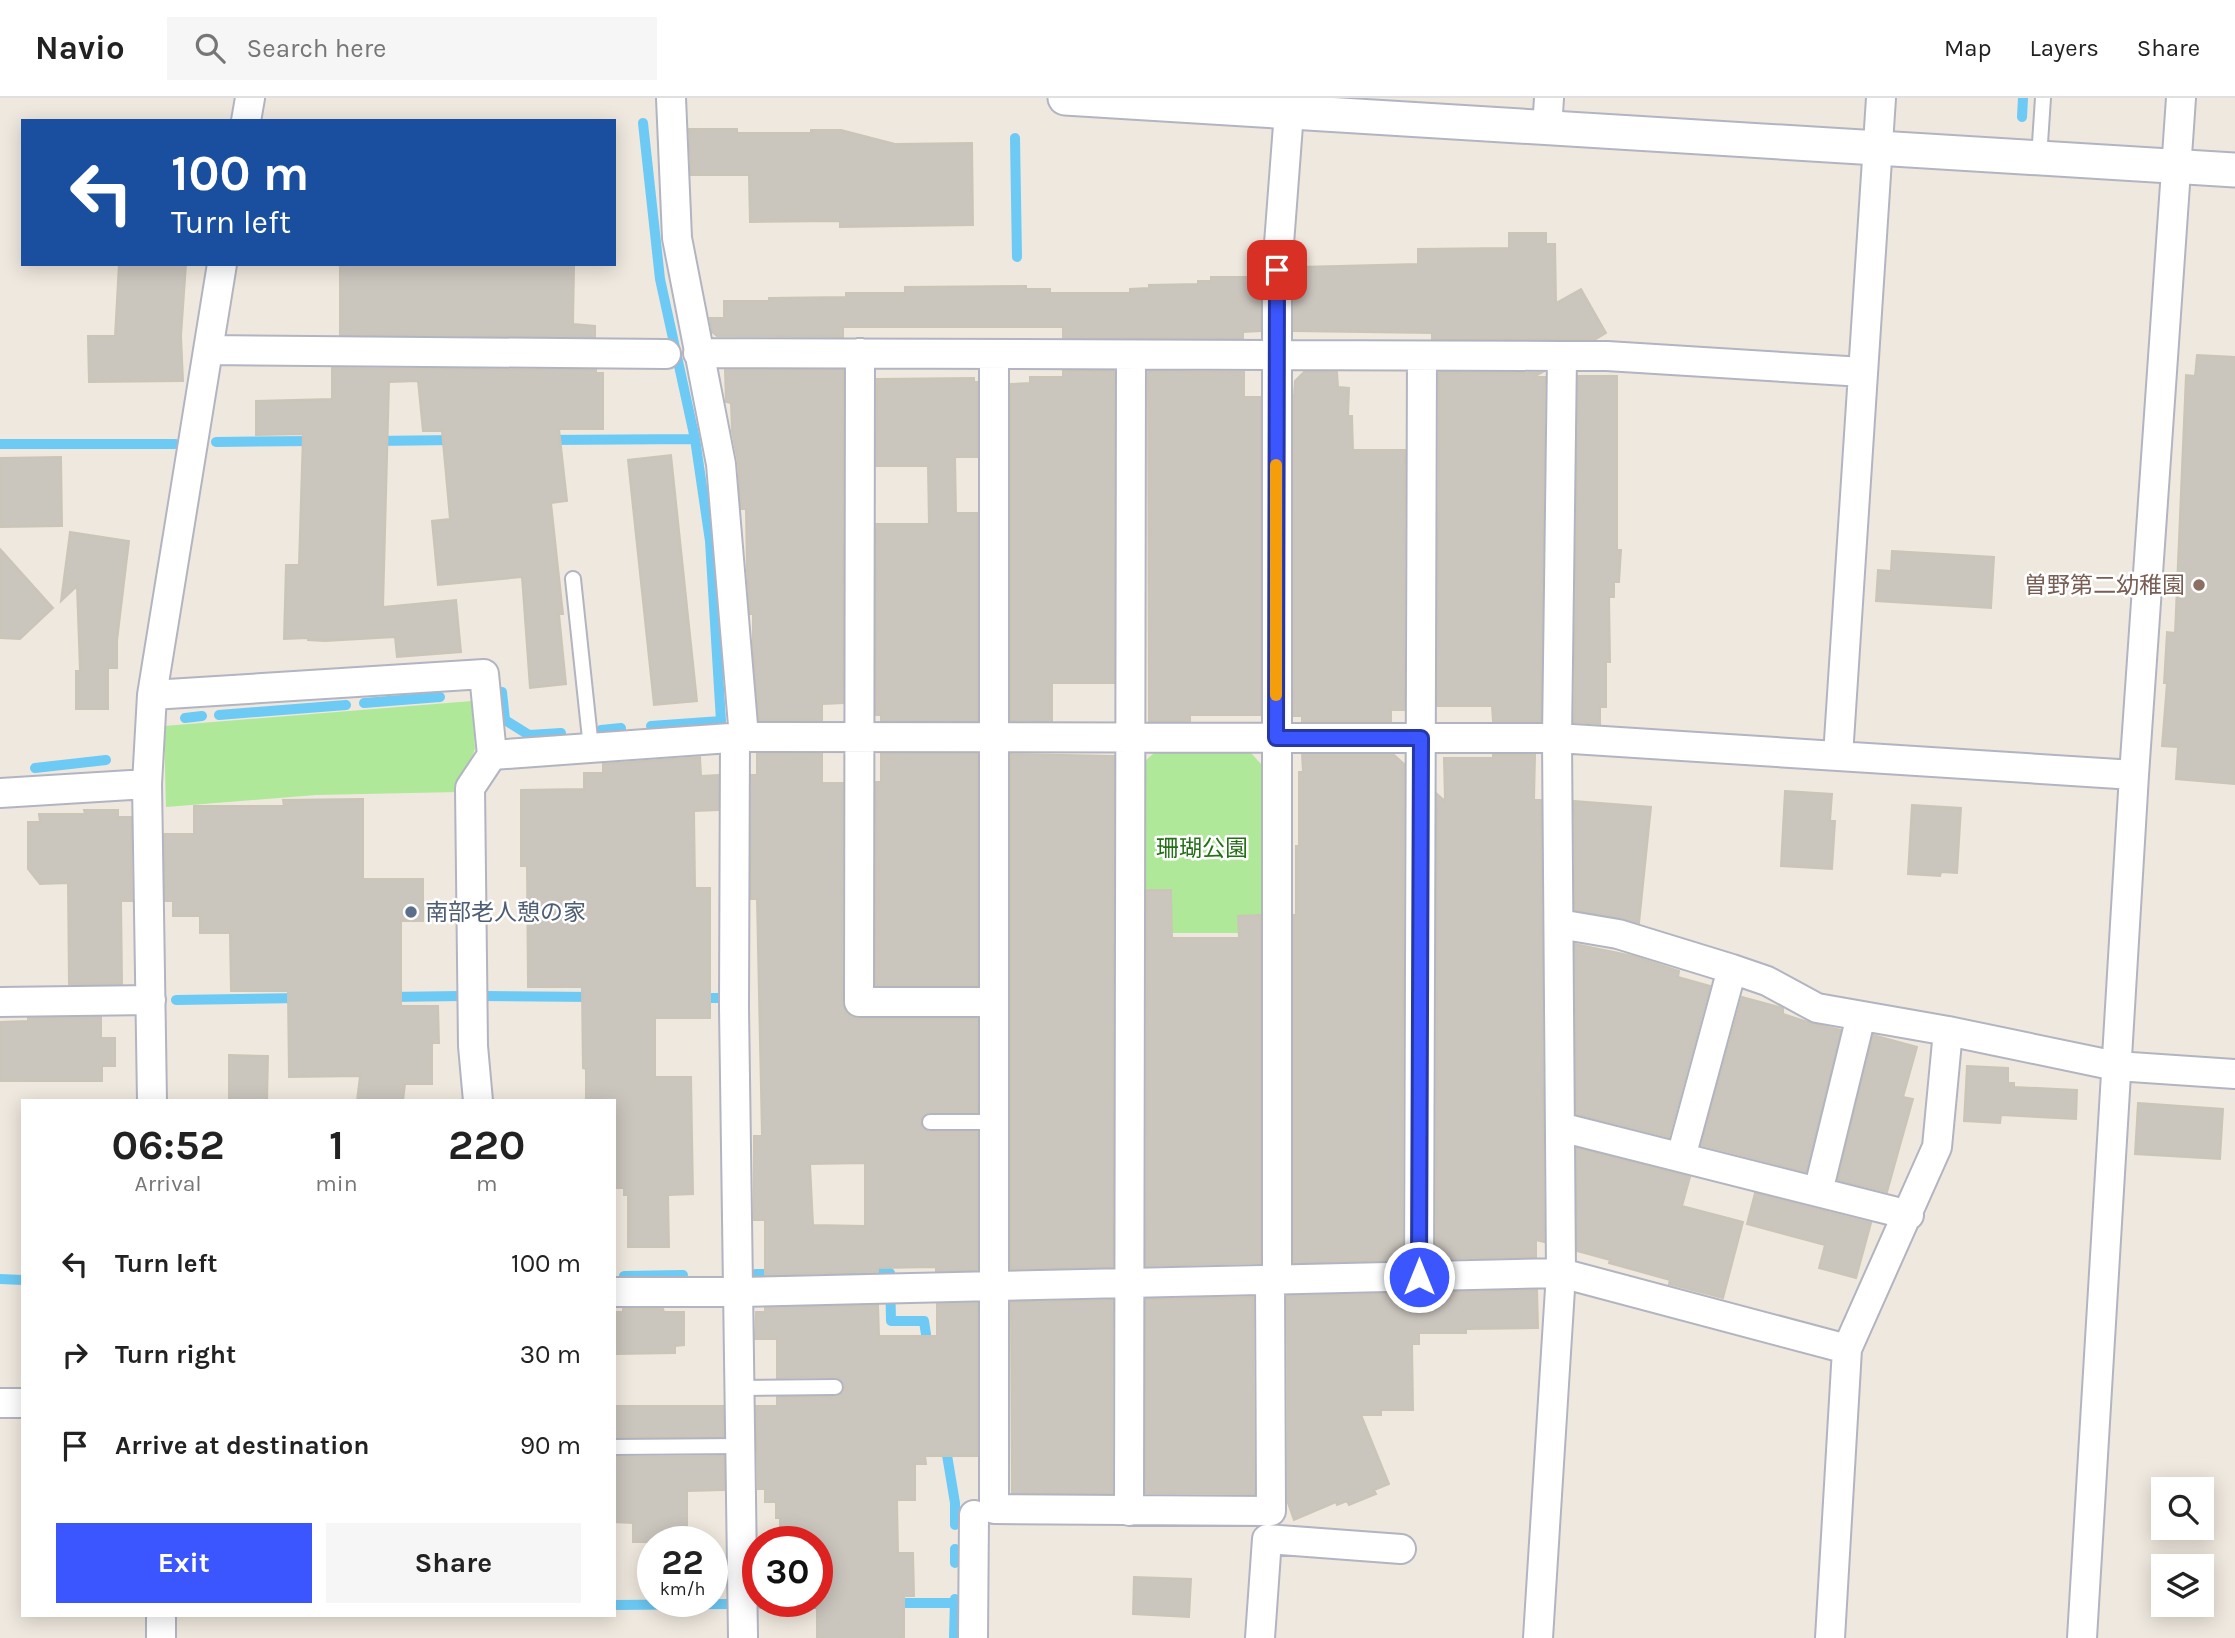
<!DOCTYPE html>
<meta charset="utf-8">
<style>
:root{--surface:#fff;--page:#f6f6f6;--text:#222;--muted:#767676;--line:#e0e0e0;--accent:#3b55ff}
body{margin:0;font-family:Karla,"Noto Sans JP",sans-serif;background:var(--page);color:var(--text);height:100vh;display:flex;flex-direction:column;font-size:26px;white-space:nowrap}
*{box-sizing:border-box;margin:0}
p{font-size:23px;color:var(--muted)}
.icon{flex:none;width:38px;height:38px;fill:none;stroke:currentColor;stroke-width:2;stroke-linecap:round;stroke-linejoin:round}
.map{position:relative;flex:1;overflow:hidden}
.side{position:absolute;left:21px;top:1001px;width:595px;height:518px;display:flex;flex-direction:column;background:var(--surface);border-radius:0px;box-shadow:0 4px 18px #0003}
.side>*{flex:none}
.hud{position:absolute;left:21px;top:21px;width:595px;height:147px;border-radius:0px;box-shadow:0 4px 18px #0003;background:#1a4fa0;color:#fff;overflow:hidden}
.tools{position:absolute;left:2151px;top:1379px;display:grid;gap:14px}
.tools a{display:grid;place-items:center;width:63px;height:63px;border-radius:0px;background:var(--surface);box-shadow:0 4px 18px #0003;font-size:35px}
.speed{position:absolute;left:637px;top:1428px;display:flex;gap:14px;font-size:35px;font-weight:700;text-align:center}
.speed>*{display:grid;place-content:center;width:91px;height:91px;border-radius:50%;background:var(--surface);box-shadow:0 4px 18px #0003;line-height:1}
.speed small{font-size:18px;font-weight:400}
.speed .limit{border:10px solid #d22;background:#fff;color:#111}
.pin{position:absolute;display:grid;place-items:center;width:60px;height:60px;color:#fff;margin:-30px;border-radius:14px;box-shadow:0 4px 10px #0006}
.me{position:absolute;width:77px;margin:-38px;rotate:0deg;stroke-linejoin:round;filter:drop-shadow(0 0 5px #0008)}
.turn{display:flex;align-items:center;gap:24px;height:147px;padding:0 35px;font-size:32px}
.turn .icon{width:91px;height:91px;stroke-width:2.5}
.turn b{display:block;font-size:49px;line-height:60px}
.eta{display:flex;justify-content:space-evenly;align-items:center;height:119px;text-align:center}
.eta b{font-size:42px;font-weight:700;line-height:49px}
.cta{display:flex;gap:14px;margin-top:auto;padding:14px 35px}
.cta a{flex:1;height:80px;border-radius:0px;background:var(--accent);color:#fff;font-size:28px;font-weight:700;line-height:80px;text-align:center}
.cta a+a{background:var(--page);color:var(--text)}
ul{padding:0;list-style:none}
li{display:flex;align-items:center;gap:21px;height:91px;padding:0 35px}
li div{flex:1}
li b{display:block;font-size:26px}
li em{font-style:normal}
header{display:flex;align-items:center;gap:42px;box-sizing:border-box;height:98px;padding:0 35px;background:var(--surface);border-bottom:2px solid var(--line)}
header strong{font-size:33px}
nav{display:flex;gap:38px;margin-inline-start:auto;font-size:24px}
.search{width:490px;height:63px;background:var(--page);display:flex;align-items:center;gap:18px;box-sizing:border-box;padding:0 24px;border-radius:0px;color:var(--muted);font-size:26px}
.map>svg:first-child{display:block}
.green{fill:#afe898}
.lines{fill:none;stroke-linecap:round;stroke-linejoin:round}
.stream{stroke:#6ccaf5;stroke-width:10}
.building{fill:#cac5bd;stroke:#cac5b7;stroke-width:2;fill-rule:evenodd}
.service-casing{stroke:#b2b4c1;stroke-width:18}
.minor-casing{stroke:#b2b4c1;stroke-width:32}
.tertiary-casing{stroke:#b2b4c1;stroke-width:37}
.service{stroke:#fff;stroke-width:14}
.minor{stroke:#fff;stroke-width:28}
.tertiary{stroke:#fff;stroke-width:33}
.route-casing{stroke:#2637a6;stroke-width:18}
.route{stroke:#3b55ff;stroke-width:12}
.slow{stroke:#f59e0b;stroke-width:12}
.education-dot{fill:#8d6e63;stroke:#fff;stroke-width:2.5}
.service-dot{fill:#5c6f8a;stroke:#fff;stroke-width:2.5}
.labels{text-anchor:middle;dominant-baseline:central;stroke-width:5;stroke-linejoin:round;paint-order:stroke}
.education-label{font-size:23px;fill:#785e54;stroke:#fff;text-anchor:end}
.park-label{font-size:23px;fill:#246f17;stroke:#fff}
.service-label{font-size:23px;fill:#4e5e75;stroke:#fff;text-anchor:start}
</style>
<header>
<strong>Navio</strong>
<div class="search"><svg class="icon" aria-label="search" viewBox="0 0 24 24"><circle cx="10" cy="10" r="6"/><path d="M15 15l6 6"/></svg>Search here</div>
<nav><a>Map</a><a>Layers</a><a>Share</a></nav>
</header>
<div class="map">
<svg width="2235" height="1540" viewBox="0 0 2235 1540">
<rect width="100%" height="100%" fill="#efe8de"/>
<path class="green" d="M 472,603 L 475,651 L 458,694 L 316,697 L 166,709 L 164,628 Z
M 1154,655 L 1251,655 L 1261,666 L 1262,835 L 1143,835 L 1144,664 Z"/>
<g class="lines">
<path class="stream" d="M 2022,19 L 2023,0
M 643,25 L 660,181 L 695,341 L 710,443 L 721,623 L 651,628
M 1015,40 L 1017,159
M 548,342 L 695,341
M 373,343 L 455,342
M 216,344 L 315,343
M 0,346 L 175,346
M 502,594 L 505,622 L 529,637 L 561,635
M 364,605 L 440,599
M 219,617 L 346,607
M 185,620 L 202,618
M 601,632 L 621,630
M 35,670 L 106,662
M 483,898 L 595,899
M 389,899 L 462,898
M 695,900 L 723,900
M 176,902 L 302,900
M 840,1175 L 890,1175 L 891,1223 L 924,1223 L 928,1250
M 756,1176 L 778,1176
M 624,1178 L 683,1177
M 0,1181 L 23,1182
M 945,1345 L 955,1405 L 955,1427
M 955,1451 L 955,1465
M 890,1505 L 955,1505
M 761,1506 L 828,1506
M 614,1507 L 729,1506
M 954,1540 L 955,1501"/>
</g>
<path class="building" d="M 689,31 L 737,31 L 737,35 L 811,35 L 811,32 L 841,32 L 895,46 L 972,45 L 973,127 L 840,129 L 840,123 L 750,124 L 749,77 L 691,77 Z
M 1509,135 L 1546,135 L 1546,146 L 1555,146 L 1556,205 L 1581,191 L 1606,235 L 1596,241 L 1432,241 L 1432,235 L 1294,233 L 1294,179 L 1299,179 L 1299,169 L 1418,166 L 1418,151 L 1509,150 Z
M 119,166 L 186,166 L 181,238 L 183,283 L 89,284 L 88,238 L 115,238 Z
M 340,166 L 574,168 L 573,226 L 595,228 L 595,239 L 340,237 Z
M 1211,179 L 1260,179 L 1260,233 L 1243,234 L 1243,240 L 1063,240 L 1063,229 L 843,229 L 843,239 L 717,238 L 712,234 L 710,220 L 724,220 L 724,203 L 769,203 L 769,200 L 846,199 L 846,195 L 905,195 L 905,189 L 1026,188 L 1026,191 L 1050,191 L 1050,195 L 1130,195 L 1130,191 L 1149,190 L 1149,187 L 1198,186 L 1198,183 L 1211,183 Z
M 2197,257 L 2235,259 L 2235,686 L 2176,681 L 2178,649 L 2162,648 L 2167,585 L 2164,585 L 2167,534 L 2175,535 L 2186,277 L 2195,278 Z
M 332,270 L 596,272 L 596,275 L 603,275 L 603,331 L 559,331 L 567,403 L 551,405 L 563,516 L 559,516 L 566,586 L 530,590 L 522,479 L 438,487 L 432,423 L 450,421 L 442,333 L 423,333 L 418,283 L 389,284 L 383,509 L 456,502 L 461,554 L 397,559 L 395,539 L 325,543 L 308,542 L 308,540 L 284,541 L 286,467 L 299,467 L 303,336 L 256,337 L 256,303 L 332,301 Z
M 725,272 L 843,272 L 843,605 L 822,606 L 822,622 L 759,622 L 753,550 L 753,516 L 750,516 L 747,472 L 746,411 L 741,411 L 738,364 L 732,333 L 731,305 L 726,304 Z
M 1063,273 L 1114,273 L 1114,585 L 1052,585 L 1052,623 L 1011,623 L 1011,286 L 1030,285 L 1030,279 L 1063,279 Z
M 1148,273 L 1244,274 L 1244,299 L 1260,299 L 1260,617 L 1190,617 L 1190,623 L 1149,623 Z
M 1304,274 L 1337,274 L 1338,289 L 1349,290 L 1348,318 L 1352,318 L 1353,352 L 1405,352 L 1404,612 L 1391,612 L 1391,623 L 1302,623 L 1302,618 L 1294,618 L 1294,298 L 1295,283 Z
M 1439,274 L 1541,275 L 1534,279 L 1545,279 L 1541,623 L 1493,623 L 1492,608 L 1437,608 Z
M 1578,278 L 1617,278 L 1617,452 L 1621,452 L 1619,484 L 1614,484 L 1614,499 L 1609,499 L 1610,564 L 1606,564 L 1606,609 L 1600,609 L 1600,626 L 1574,624 Z
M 974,280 L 974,284 L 977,284 L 977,359 L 955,359 L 956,415 L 977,415 L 977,623 L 881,623 L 881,617 L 876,617 L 876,426 L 929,426 L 928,368 L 876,368 L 877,281 Z
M 671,357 L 697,603 L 654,607 L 628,362 Z
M 61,359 L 62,428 L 0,429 L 0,360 Z
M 70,434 L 129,443 L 117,543 L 117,570 L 108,570 L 108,611 L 76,611 L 76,573 L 80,573 L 77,488 L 61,503 Z
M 0,451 L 53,510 L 20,541 L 0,540 Z
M 1892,453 L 1994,459 L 1991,510 L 1876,503 L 1878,472 L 1891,473 Z
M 757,656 L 822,656 L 822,685 L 843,685 L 842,904 L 845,913 L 851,919 L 859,921 L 977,921 L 977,1014 L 929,1014 L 922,1019 L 920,1023 L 922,1029 L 929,1034 L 977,1034 L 977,1172 L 936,1173 L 936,1169 L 878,1170 L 878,1174 L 765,1177 L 765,1122 L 754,1122 L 754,1038 L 762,1038 L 757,801 L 751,801 L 751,677 L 757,677 ZM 865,1065 L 865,1128 L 813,1127 L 810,1066 Z
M 881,656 L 977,656 L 977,887 L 876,887 L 876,684 L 881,684 Z
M 1011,656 L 1114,658 L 1113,1169 L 1011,1171 Z
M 1302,656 L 1393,656 L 1404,666 L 1402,1162 L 1294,1165 L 1294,817 L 1296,817 L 1296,748 L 1299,748 L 1299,674 L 1303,674 Z
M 1493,657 L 1535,657 L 1534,702 L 1541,702 L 1544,1144 L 1536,1142 L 1536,1159 L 1436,1161 L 1437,696 L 1445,703 L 1444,660 L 1493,660 Z
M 700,659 L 701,678 L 718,677 L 718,712 L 694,713 L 695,790 L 710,790 L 710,920 L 655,920 L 655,979 L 691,979 L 693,1096 L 668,1097 L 669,1149 L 628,1149 L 628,1097 L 624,1097 L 624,1090 L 614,1090 L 614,1002 L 586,1002 L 586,971 L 583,970 L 582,889 L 528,889 L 527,768 L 521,768 L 521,692 L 584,691 L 584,675 L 603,675 L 603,666 Z
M 1785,693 L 1832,696 L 1830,723 L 1835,723 L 1832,771 L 1781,768 Z
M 363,701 L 363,781 L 423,781 L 423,823 L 401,823 L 401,908 L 438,908 L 439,945 L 432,945 L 432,986 L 405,986 L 403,1003 L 357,1003 L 360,978 L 289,979 L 288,893 L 231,893 L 230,835 L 200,835 L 200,818 L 173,818 L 173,803 L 165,803 L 164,736 L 194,736 L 194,708 L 284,708 L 283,702 Z
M 1574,703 L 1651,709 L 1639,825 L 1575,812 Z
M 1912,707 L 1961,710 L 1957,775 L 1941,774 L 1940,778 L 1908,776 Z
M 84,712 L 118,712 L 118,719 L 131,719 L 132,803 L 121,803 L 122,886 L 69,886 L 68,785 L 40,786 L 28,771 L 28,724 L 40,724 L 39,716 L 85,716 Z
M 1147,792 L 1171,792 L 1172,840 L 1239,840 L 1238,818 L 1260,817 L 1260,1165 L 1146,1168 Z
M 1575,846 L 1633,858 L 1679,873 L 1678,879 L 1710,888 L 1669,1039 L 1576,1016 Z
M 1742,899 L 1783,910 L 1783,916 L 1814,926 L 1841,932 L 1806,1074 L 1701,1047 Z
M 101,919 L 101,940 L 115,940 L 115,968 L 102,968 L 102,983 L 0,983 L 0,924 L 28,923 L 28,920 Z
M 1873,937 L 1917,949 L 1903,999 L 1913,1001 L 1887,1094 L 1838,1082 Z
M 229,957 L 268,958 L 267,1003 L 229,1003 Z
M 1967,968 L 2008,970 L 2008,985 L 2014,985 L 2014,989 L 2077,992 L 2076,1021 L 2001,1017 L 2000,1025 L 1964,1023 Z
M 2138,1005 L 2223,1011 L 2220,1061 L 2135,1056 Z
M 1577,1050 L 1690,1079 L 1682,1108 L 1743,1124 L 1723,1200 L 1669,1186 L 1670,1182 L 1609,1165 L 1610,1162 L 1577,1153 Z
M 1755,1095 L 1871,1125 L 1856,1180 L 1819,1170 L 1825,1147 L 1747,1126 Z
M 1537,1192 L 1538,1230 L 1466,1231 L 1466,1235 L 1419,1235 L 1419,1246 L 1412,1246 L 1413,1312 L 1381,1312 L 1381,1317 L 1361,1317 L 1389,1386 L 1374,1392 L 1376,1396 L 1349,1407 L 1347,1403 L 1337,1407 L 1336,1404 L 1294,1422 L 1288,1405 L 1287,1198 Z
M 1253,1199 L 1254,1396 L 1146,1395 L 1146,1201 Z
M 1113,1202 L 1112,1395 L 1012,1395 L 1011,1204 Z
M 977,1205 L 977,1358 L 925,1358 L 926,1366 L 915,1366 L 915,1402 L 897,1402 L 898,1455 L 913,1455 L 914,1498 L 904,1498 L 904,1540 L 817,1540 L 817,1444 L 780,1444 L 780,1420 L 776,1420 L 776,1404 L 765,1404 L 765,1391 L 758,1391 L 756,1308 L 777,1308 L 777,1299 L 836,1299 L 843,1294 L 845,1288 L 840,1281 L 835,1279 L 777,1280 L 777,1241 L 755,1241 L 756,1214 L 765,1214 L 765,1210 L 878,1207 L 879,1238 L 937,1238 L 937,1206 Z
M 623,1211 L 663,1211 L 664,1214 L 684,1214 L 684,1247 L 675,1248 L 675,1255 L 617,1256 L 617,1214 L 623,1214 Z
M 614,1308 L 723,1308 L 724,1339 L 614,1339 Z
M 724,1358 L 724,1392 L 687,1393 L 687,1444 L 633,1444 L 633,1425 L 614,1424 L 614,1359 Z
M 1134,1479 L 1191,1481 L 1189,1519 L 1133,1516 Z"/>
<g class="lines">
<g class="service-casing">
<path id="service" d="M 2039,60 L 2043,0
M 573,481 L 591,650
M 930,1024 L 994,1024
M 740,1290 L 835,1289
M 614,1349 L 740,1348"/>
</g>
<g class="minor-casing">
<path id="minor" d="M 671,0 L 677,140 L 721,366 L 744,639
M 246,23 L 250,0
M 1547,30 L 1549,0
M 208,252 L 666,256
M 698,255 L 1562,258 L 1557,640 L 1561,1175 L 1538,1540
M 860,255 L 859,904 L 994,904
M 994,256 L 994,1411 L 1271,1413 L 1270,1182
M 1562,258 L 1607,258 L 1863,274
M 152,597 L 484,576 L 492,657 L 470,690 L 473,948 L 478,1003
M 735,640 L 734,910 L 743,1540
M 492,657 L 744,639 L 1557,640 L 2134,677
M 1838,658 L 1881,0
M 0,695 L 147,686
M 1559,826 L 1618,836 L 1732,871 L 1767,883 L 1817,910 L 1948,933 L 2116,968 L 2235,976
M 0,904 L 151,902
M 152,1003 L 147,686 L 152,597 L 222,166
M 1560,1029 L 1909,1117
M 1681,1059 L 1732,871
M 1818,1094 L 1861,918
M 1419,1179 L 1422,258
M 1277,1182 L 1277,172 L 1289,14
M 614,1194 L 739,1194 L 1561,1175 L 1847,1251
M 0,1305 L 23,1305
M 1129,1413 L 1131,257
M 161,1517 L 161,1540
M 973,1540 L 974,1417
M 1260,1540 L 1267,1441 L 1401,1451
M 1830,1540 L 1847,1251 L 1937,1049 L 1948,933
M 2082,1540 L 2134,677 L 2181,0"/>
</g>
<g class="tertiary-casing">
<path id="tertiary" d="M 1065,0 L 2235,72"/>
</g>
<use href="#service" class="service"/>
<use href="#minor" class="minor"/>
<use href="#tertiary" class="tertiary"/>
</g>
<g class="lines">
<g class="route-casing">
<path id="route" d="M 1277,172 L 1276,640 L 1421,640 L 1419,1179"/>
</g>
<use href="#route" class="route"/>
<path class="slow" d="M 1276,367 L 1276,597"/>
</g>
<circle class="education-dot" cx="2199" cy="487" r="7"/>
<circle class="service-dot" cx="411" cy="814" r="7"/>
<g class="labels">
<g class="education-label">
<text x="2185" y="487">曽野第二幼稚園</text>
</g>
<g class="park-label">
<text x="1202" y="750">珊瑚公園</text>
</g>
<g class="service-label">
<text x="425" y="814">南部老人憩の家</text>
</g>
</g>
</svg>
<div class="tools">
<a><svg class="icon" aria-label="search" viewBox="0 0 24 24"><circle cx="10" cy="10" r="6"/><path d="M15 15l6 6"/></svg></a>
<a><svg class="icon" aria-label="layers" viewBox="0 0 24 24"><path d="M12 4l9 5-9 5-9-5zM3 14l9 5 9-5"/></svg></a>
</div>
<div class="speed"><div>22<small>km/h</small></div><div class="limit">30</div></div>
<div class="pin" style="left:1277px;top:172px;background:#d93025"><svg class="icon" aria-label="arrive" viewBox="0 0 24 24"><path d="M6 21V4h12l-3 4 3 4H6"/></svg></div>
<svg class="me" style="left:1419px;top:1179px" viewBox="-20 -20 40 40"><circle r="17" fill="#3b55ff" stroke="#fff" stroke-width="3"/><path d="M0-11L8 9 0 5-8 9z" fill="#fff"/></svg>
<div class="hud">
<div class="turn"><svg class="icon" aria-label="left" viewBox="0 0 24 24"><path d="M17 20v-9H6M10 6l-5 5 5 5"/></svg><div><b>100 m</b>Turn left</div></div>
</div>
<section class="side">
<div class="eta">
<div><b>06:52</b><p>Arrival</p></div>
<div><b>1</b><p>min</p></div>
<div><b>220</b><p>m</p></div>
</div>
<ul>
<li><svg class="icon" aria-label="left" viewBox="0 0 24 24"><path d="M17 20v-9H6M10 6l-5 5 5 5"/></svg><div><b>Turn left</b></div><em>100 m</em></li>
<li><svg class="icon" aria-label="right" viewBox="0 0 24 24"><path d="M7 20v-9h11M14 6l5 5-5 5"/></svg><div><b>Turn right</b></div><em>30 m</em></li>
<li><svg class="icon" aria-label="arrive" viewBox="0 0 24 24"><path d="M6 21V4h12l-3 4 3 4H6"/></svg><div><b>Arrive at destination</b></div><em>90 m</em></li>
</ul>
<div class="cta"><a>Exit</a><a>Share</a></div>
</section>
</div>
